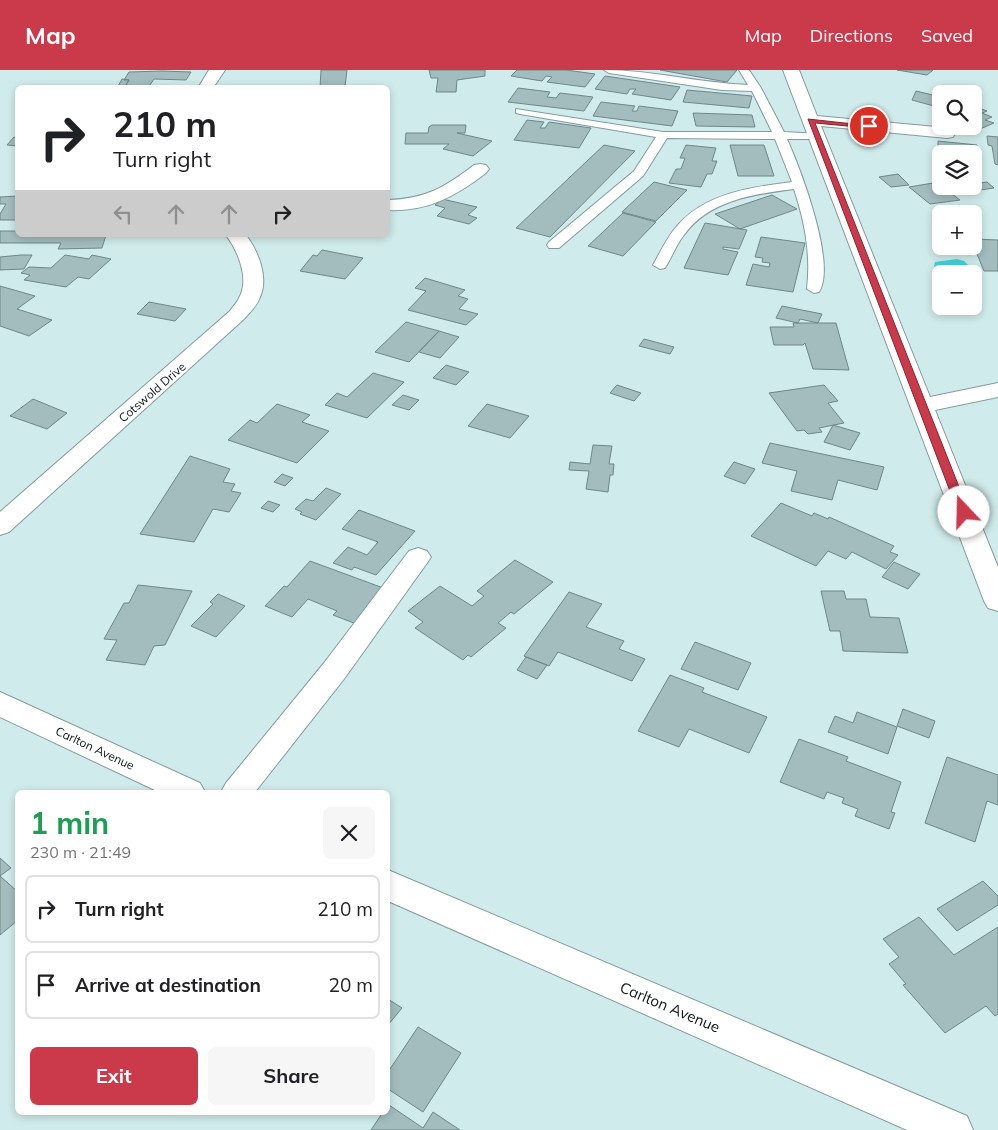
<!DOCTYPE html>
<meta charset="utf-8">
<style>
:root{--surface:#fff;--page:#f6f6f6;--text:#202124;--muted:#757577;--line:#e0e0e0;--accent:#ca3a4b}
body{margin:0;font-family:Mulish,sans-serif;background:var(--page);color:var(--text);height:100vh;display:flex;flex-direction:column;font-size:19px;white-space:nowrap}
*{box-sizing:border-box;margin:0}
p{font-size:16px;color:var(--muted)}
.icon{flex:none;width:28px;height:28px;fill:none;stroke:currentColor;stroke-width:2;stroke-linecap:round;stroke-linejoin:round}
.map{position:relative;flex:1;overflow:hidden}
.side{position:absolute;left:15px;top:720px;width:375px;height:325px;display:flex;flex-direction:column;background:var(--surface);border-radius:8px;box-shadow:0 2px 8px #0003}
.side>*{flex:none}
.banner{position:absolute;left:15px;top:15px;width:375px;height:152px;border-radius:8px;box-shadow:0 2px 8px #0003;background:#fff;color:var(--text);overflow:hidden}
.tools{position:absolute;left:932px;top:15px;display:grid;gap:10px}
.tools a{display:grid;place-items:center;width:50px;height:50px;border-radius:8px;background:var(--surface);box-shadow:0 2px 8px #0003;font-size:25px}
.pin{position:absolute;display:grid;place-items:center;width:42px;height:42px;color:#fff;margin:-21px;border:2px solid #fff;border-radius:50%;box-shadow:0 1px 5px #0007}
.me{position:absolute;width:55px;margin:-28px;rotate:339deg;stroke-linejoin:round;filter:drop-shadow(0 0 4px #0008)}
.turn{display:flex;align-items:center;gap:18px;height:105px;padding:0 15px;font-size:22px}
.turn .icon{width:65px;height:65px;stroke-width:2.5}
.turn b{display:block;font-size:35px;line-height:42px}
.lanes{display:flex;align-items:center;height:48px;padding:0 15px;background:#0003;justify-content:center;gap:25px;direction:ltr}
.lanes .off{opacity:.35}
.round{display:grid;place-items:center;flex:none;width:52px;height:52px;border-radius:8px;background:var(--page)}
.headline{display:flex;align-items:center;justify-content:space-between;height:85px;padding:0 15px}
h1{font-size:30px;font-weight:700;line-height:38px;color:#1e9e55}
.action{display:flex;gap:10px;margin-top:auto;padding:10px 15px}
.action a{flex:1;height:58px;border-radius:8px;background:var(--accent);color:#fff;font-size:20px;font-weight:700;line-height:58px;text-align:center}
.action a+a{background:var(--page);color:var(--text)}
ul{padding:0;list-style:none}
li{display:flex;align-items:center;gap:15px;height:68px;margin:0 10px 8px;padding:0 5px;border:2px solid var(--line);border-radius:8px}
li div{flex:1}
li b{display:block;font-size:19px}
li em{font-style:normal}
header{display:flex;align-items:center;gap:30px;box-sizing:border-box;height:70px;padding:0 25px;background:var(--accent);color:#fff}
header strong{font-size:24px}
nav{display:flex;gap:28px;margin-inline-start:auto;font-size:18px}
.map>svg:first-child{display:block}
.water{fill:#41d4da}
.building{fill:#a3bcbd;stroke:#6e8788}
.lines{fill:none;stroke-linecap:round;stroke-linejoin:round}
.service-casing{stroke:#839c9d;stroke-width:2}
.minor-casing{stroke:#839c9d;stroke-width:2}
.service{fill:#fff;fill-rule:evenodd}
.minor{fill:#fff;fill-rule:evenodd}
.route{fill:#ca3a4b;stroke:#832631}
.labels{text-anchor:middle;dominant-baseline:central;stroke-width:5;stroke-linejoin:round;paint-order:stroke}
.street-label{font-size:12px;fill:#0e1717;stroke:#fff}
.near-street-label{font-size:15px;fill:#0e1717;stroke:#fff}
</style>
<header>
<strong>Map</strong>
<nav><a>Map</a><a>Directions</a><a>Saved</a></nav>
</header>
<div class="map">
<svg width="998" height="1060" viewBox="0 0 998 1060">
<rect width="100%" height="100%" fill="#d0ebeb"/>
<path class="water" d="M 957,189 L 964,191 L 970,197 L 945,201 L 939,201 L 934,196 L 935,192 Z"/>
<path class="building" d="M 321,0 L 347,0 L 345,17 L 320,18 Z
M 429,0 L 485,0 L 485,6 L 457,10 L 456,22 L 436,22 L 438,8 L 431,8 Z
M 517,0 L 566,0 L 595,4 L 585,17 L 547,12 L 552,7 L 546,6 L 542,11 L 511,6 Z
M 660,0 L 737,0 L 727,12 Z
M 897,0 L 933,0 L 927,5 Z
M 129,2 L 162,1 L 191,2 L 186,10 L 154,9 L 148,18 L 124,18 L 129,10 L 124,10 Z
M 605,6 L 680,17 L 671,30 L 632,24 L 636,19 L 630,19 L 627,24 L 595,19 Z
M 122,9 L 129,10 L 124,18 L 117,18 Z
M 518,18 L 550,22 L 547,27 L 556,28 L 560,23 L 593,27 L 584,41 L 508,32 Z
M 687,20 L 752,26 L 749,38 L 683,32 Z
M 916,21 L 941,27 L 941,38 L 912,30 Z
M 601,32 L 635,36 L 632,41 L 637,41 L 639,36 L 678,41 L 672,56 L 593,46 Z
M 974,36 L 987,41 L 982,43 L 992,47 L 985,50 L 994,53 L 980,59 L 974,56 Z
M 693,43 L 752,45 L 755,57 L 696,56 Z
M 527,50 L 544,52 L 540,58 L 545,58 L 549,52 L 591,58 L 579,78 L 514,70 Z
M 432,55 L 466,55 L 465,63 L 457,63 L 492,71 L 473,86 L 443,79 L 449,74 L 405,74 L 406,63 L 428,63 L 429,57 Z
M 987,66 L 998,67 L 998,95 L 995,94 L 992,76 L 988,75 Z
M 14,67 L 18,68 L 18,76 L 7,75 Z
M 938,71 L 977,75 L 981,98 L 974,98 L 974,84 L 950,84 L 949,80 L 938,79 Z
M 604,75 L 635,81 L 550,167 L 516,158 Z
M 686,75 L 716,78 L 712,91 L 717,91 L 712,104 L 707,104 L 701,117 L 669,113 L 676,99 L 681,99 L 685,88 L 680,88 Z
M 730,75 L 764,75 L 774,106 L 738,106 Z
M 898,104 L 909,115 L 891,117 L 879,107 Z
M 654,112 L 687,120 L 656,151 L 622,142 Z
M 939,112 L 941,116 L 960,130 L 930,134 L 909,117 Z
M 987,112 L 994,118 L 980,120 L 974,114 Z
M 772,125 L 797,139 L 740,159 L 715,144 Z
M 18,126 L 18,150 L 0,150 L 0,144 L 6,134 L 0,134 L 0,127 Z
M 442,129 L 477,137 L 468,145 L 477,148 L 469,154 L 437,146 L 445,138 L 435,135 Z
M 623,143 L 656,152 L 623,186 L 588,176 Z
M 705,153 L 747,160 L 739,179 L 723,177 L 723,179 L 738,182 L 728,205 L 684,198 Z
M 0,161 L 18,161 L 18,165 L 106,165 L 102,178 L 58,179 L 61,173 L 0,173 Z
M 761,167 L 805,173 L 793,222 L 746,215 L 753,194 L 769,197 L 770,193 L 762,192 L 763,188 L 755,187 Z
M 974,169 L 998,170 L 998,201 L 984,201 L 977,184 L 966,183 L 964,176 L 974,176 Z
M 322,180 L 363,188 L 345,209 L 300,201 L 313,185 L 317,186 Z
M 21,185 L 32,185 L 24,199 L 0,200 L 0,187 Z
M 65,185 L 89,189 L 92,185 L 111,189 L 89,209 L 78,207 L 66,217 L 24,210 L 30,205 L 21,203 L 29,197 L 51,198 Z
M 425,208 L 465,220 L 458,226 L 468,229 L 459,239 L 478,244 L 466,255 L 408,240 L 426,221 L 415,218 Z
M 0,216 L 35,226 L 17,239 L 52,250 L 29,266 L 0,256 Z
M 149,232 L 186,239 L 175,251 L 137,244 Z
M 782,236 L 822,244 L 818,253 L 800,249 L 798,253 L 776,248 Z
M 406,252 L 439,261 L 409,292 L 375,282 Z
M 793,253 L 836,253 L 849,300 L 813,299 L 805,273 L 803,275 L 774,275 L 770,257 L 794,257 Z
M 439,261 L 459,267 L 440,288 L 419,282 Z
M 644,269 L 674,277 L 670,284 L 639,276 Z
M 446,295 L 469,302 L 456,315 L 433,308 Z
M 373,303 L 404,312 L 367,348 L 325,335 L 337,323 L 347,327 Z
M 617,315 L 641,323 L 634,331 L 610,323 Z
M 824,315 L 838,331 L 828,333 L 844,353 L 819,358 L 822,362 L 808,364 L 804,360 L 797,361 L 769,323 Z
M 403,325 L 419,330 L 409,340 L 392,335 Z
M 33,329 L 67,343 L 47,359 L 10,346 Z
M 277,334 L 310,345 L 302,352 L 329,361 L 297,393 L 228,370 L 250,350 L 257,353 Z
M 487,334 L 529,346 L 510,368 L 468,356 Z
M 833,355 L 860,363 L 850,380 L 824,372 Z
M 770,373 L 884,397 L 877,420 L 838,410 L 832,430 L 791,421 L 797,401 L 762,393 Z
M 593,375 L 612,376 L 609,394 L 614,394 L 613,405 L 610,405 L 608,422 L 586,419 L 589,401 L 569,400 L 570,392 L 590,394 Z
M 190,386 L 230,399 L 223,412 L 235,414 L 231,421 L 241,423 L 229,442 L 213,439 L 194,472 L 140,464 Z
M 734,392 L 755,399 L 745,414 L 724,406 Z
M 282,404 L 293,408 L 285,416 L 274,412 Z
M 326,418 L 341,424 L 316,450 L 300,444 L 302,442 L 295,439 L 306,429 L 313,431 Z
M 268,431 L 280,435 L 273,442 L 261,438 Z
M 781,433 L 812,446 L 814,443 L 828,449 L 829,447 L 894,476 L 890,482 L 898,485 L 886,499 L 852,482 L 846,489 L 828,481 L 816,496 L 751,466 Z
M 359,440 L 415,461 L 376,505 L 354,497 L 352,500 L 333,493 L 348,477 L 367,485 L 378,472 L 342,459 Z
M 515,490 L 553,512 L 514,544 L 511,542 L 498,553 L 506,558 L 471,587 L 468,585 L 463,590 L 415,558 L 423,552 L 408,541 L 440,516 L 472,536 L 484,526 L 477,521 Z
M 310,491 L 386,519 L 359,555 L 333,545 L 337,541 L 308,529 L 292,547 L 265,536 L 284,516 L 287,517 Z
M 894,492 L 920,504 L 908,519 L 882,507 Z
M 138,515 L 192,521 L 165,575 L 154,576 L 145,595 L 106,590 L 117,570 L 104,569 L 124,533 L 129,533 Z
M 821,521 L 844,521 L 846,529 L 866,529 L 870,547 L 899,548 L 908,583 L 843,581 L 840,561 L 830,561 Z
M 569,522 L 602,534 L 586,557 L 624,571 L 619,579 L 645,589 L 632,611 L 558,582 L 549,596 L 524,586 Z
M 218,524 L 245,536 L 216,567 L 191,556 L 213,534 L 210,532 Z
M 695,572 L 751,593 L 738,620 L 681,599 Z
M 526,587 L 547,595 L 537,609 L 517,600 Z
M 670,605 L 704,618 L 702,622 L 767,647 L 749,683 L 689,659 L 679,677 L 638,661 Z
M 903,639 L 935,651 L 929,668 L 897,656 Z
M 857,642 L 897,657 L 888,684 L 828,662 L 835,646 L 853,653 Z
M 799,669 L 848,687 L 846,691 L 901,712 L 891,742 L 895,743 L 889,759 L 855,746 L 858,739 L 842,733 L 844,728 L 827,722 L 824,729 L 780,712 Z
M 947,687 L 998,705 L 998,735 L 987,731 L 975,772 L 925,753 Z
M 0,788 L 11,798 L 0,806 L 18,822 L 18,850 L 0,865 Z
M 983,811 L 998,826 L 998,835 L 957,861 L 937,839 Z
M 919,847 L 954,885 L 998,857 L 998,944 L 995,946 L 986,936 L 945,963 L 903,915 L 906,914 L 889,894 L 899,887 L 883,869 Z
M 388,929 L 402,938 L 388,955 Z
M 418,957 L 461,983 L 423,1042 L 388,1019 L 388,1002 Z
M 389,1035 L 423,1058 L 433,1042 L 460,1060 L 371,1060 L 383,1042 L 388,1042 Z"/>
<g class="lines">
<g class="service-casing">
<path id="service" d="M 604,0 C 652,0 699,13 748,15 L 739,0 L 749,0 L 761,18 L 784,62 L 821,64 L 821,68 L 817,69 L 787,69 C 800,98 837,194 819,222 L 814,223 L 807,219 C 811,184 805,153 794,119 C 755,124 709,130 684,165 C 676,175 672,187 665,198 L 660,199 L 653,195 C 661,181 667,167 678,155 C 706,123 752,117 792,112 L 775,69 L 667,68 L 643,106 L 559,178 L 549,178 L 547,175 L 549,172 L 634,101 L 656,67 L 520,44 L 516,43 L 516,39 L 663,62 L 772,62 L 752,21 L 722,20 L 609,3 Z"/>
</g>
<g class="minor-casing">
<path id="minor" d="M 209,0 L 225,0 L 213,18 L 198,18 Z
M 783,0 L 799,0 L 817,46 L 947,58 L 953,59 L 955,63 L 953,67 L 947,68 L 821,56 L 930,327 L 998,313 L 998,327 L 935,340 L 998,497 L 998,541 L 988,538 L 984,531 Z
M 480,94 L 486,95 L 489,99 L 486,103 C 456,126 427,142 388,140 L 388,130 C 425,129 444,118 474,95 Z
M 226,165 L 246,165 C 258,181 269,207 260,227 C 257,236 250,242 244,249 L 9,462 L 0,465 L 0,442 L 230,241 C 233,236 237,233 239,228 C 250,209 238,181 226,165 Z
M 418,478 L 427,481 L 431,487 L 427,493 L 344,609 L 255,722 L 221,722 L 226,713 L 324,593 L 409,481 Z
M 0,622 L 200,713 L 205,722 L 159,722 L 0,647 Z
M 388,800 L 967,1046 L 973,1060 L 907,1060 L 388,831 Z"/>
</g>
<use href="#service" class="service"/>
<use href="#minor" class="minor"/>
</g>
<path class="route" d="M 808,49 L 872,56 L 869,58 L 815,53 L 969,442 L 967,445 L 964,446 L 958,442 Z"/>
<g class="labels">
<g class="street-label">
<text transform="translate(152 322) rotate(-41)">Cotswold Drive</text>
<text transform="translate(95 678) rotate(25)">Carlton Avenue</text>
</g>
<g class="near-street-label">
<text transform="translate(670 937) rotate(23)">Carlton Avenue</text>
</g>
</g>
</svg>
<div class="tools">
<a><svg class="icon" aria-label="search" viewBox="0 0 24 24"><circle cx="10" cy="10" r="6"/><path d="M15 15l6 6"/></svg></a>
<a><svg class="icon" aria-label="layers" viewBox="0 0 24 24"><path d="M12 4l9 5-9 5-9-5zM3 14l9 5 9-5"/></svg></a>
<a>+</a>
<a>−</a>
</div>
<div class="pin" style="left:869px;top:56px;background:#d93025"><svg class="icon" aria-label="arrive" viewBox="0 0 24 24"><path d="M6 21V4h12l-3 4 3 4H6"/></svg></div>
<svg class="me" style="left:964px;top:442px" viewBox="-20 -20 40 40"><circle r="19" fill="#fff"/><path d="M0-13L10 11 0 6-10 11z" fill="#ca3a4b"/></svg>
<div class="banner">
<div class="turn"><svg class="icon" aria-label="right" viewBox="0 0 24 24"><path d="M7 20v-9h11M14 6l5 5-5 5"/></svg><div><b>210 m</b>Turn right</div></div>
<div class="lanes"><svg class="icon off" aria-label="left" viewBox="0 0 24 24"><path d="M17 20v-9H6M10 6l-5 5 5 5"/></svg><svg class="icon off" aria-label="ahead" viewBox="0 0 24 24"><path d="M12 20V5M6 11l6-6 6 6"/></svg><svg class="icon off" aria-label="ahead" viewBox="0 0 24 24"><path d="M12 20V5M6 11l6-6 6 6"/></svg><svg class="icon" aria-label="right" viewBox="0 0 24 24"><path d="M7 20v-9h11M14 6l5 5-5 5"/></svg></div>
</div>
<section class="side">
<div class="headline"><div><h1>1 min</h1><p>230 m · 21:49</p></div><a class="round"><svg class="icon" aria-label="close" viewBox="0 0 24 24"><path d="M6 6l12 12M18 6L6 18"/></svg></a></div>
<ul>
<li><svg class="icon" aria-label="right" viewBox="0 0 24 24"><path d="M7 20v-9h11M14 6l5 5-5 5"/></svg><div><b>Turn right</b></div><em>210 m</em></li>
<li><svg class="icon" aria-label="arrive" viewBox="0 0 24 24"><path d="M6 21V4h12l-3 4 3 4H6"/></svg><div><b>Arrive at destination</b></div><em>20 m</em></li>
</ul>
<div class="action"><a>Exit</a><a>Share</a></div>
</section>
</div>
